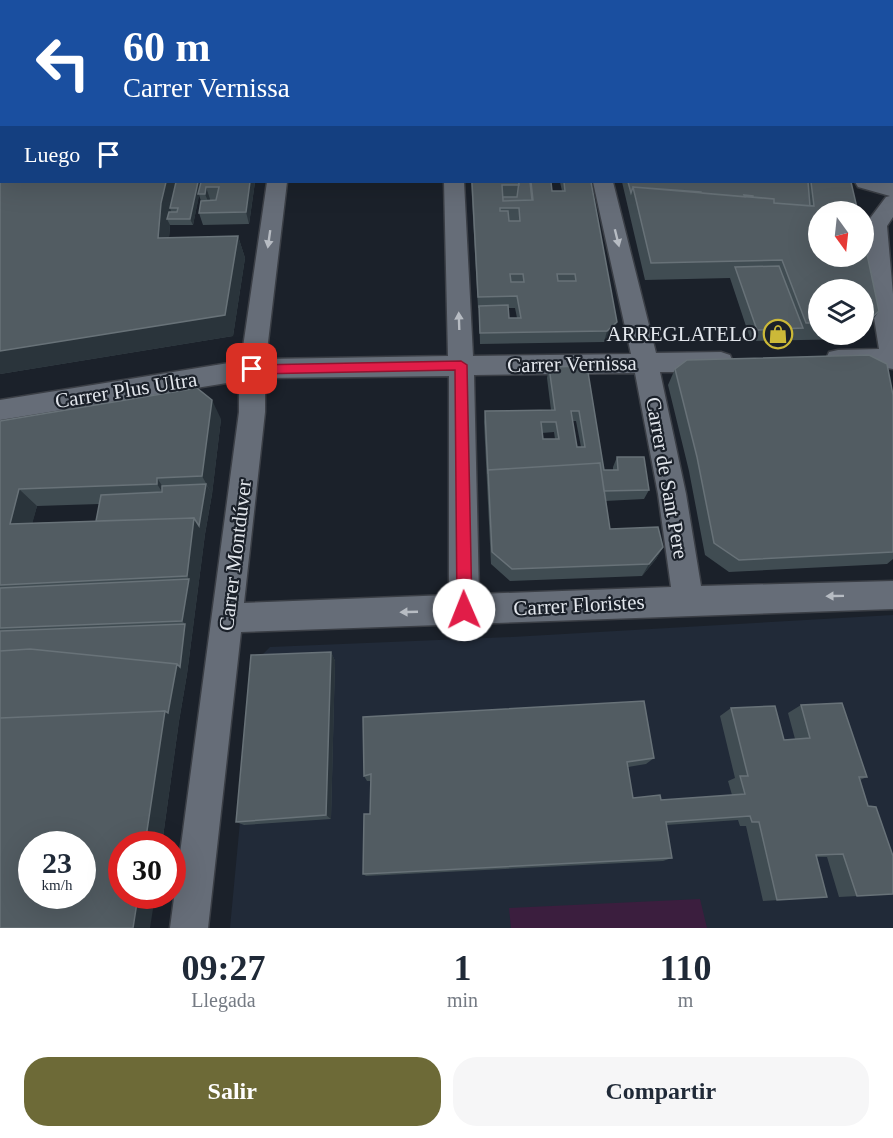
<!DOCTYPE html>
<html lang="es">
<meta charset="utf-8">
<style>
:root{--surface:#fff;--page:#f6f6f7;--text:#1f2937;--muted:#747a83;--accent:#6d6a37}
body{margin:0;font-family:"Times New Roman",serif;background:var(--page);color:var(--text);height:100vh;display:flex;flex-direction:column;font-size:22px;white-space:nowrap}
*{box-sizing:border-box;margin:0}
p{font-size:20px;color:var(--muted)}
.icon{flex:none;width:33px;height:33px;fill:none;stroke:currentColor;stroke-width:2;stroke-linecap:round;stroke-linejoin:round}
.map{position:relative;height:928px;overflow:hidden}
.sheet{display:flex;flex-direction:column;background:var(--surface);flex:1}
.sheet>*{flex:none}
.guide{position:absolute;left:0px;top:0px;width:894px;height:183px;box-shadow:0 6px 24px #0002;background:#1a4fa0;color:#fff;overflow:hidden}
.needle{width:39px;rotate:165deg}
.tools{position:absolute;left:808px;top:201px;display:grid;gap:12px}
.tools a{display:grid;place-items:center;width:66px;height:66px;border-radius:50%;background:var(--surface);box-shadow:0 6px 24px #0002;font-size:30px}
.speed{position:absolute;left:18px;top:831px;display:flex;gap:12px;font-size:30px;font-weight:700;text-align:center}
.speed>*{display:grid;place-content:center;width:78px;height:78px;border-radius:50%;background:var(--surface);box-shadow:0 6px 24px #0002;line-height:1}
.speed small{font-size:15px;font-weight:400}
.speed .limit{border:9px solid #d22;background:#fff;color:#111}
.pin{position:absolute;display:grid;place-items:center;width:51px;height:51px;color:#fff;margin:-26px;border-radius:12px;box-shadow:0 3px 9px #0006}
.me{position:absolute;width:66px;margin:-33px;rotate:359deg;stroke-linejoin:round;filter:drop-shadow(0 0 4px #0008)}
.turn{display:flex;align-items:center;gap:21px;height:126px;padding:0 24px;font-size:27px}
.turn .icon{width:78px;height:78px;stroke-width:2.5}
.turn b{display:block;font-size:42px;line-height:51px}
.then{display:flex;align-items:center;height:57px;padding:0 24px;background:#0003;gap:12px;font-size:22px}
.eta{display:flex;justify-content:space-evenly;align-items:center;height:102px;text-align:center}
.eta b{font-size:36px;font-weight:800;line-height:42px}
.button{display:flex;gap:12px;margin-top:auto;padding:12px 24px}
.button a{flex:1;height:69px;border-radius:24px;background:var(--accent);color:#fff;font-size:24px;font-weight:800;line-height:69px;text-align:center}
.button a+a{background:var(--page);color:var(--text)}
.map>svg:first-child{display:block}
.built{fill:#212a38}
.green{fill:#3b1e3e}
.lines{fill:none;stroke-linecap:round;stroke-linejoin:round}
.street-casing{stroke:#3b3f46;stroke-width:3}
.street{fill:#666d78;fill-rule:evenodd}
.wall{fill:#404c52;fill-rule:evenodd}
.shaded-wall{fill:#2a343b}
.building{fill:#525c62;stroke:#687278;stroke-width:1.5;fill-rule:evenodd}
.oneway{fill:#b7bcc3}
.route{fill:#e11d48;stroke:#92132f;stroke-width:1.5}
.labels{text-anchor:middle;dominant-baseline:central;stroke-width:4.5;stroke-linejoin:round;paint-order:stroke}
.poi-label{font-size:21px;fill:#e2e6ec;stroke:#1b212a;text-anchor:end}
.street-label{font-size:21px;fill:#e2e6ec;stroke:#1b212a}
</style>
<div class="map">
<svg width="893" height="928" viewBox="0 0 893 928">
<rect width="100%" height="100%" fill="#1b212a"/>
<path class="built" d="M 893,615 L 893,928 L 230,928 L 255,662 L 270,647 L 512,637 Z"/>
<path class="green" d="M 700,899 L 707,928 L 511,928 L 509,908 Z"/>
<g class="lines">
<g class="street-casing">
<path id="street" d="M 117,0 L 133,0 L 116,2 Z
M 303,0 L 319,0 L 319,2 L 303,2 Z
M 555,0 L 571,0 L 571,2 L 555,2 Z
M 0,1 L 8,2 L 2,2 L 0,13 Z
M 892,45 L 893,45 L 893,55 L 892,55 Z
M 267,182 L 287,182 L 266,359 L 448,356 L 444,182 L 464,182 L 473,356 L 631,354 L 593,182 L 613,182 L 656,353 L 721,352 L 730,355 L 733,362 L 730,369 L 721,372 L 660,372 L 686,494 L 701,586 L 893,581 L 893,609 L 241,632 L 208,928 L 170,928 L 239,412 L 239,381 L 0,420 L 0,400 L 241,361 ZM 635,373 L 658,494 L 671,587 L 479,594 L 474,375 ZM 449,376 L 449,595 L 244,603 L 265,412 L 265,378 Z
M 855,182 L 893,183 L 893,217 L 887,226 L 893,294 L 893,369 L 887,368 L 838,368 L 829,366 L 826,359 L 829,352 L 838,350 L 879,349 L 869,286 L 865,225 L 886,197 L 890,196 L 858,187 Z"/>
</g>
<use href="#street" class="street"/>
</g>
<path class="wall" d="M 328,0 L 548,0 L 549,2 L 328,2 Z
M 578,0 L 722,0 L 721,2 L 579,2 Z
M 724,0 L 797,0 L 796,2 L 724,2 Z
M 0,43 L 2,43 L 2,66 L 0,65 Z
M 0,75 L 2,75 L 2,182 L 255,182 L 249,224 L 203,225 L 199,213 L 201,201 L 199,195 L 193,225 L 170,225 L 169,238 L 238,236 L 245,258 L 233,336 L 0,374 Z
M 471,182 L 551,182 L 552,191 L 562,191 L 560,182 L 591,182 L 614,333 L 604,342 L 480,344 L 479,308 L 478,308 ZM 508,308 L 515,308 L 517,318 L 509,318 Z
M 622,182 L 851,182 L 864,256 L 867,328 L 864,331 L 864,290 L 819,290 L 819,334 L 860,334 L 855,339 L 751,341 L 730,278 L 645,280 Z
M 587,366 L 604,470 L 613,470 L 613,467 L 617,457 L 649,490 L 644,499 L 605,501 L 610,529 L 663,547 L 656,559 L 642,576 L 510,581 L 491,564 L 484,422 L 485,411 L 551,410 L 547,378 L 549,367 ZM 572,421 L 576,421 L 581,447 L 577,447 ZM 554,432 L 555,439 L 543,439 L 542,433 Z
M 675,369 L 893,395 L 893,559 L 887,564 L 729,572 L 705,555 L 689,471 L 668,385 Z
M 221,419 L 212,494 L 205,534 L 187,674 L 179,721 L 162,844 L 122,844 L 0,928 L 0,421 ZM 99,504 L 96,521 L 32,523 L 37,506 Z
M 331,652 L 335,661 L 331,819 L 244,825 L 236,822 Z
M 801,705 L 867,777 L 860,780 L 857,896 L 839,897 L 827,857 L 816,857 L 827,897 L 763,901 L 746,826 L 740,826 L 738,820 L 666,825 L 672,858 L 663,861 L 366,876 L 363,874 L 370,814 L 371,781 L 367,781 L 364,776 L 363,717 L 654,758 L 646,764 L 628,767 L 633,798 L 661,800 L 732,795 L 728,781 L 735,778 L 720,716 L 731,708 L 784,740 L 795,739 L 788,713 Z"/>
<path class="shaded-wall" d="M 47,0 L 55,0 L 56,2 L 47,2 Z
M 93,0 L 111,0 L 110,2 L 93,2 Z
M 0,139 L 2,141 L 2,161 L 0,161 Z
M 166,182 L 180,182 L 170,208 L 172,214 L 167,219 L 170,225 L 167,260 L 158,238 L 161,203 Z
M 198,182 L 202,182 L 193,225 L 190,219 Z
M 250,182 L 255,182 L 249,224 L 246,212 Z
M 206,187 L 210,199 L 210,206 L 205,194 Z
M 238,236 L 245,258 L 233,336 L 0,374 L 0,351 Z
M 879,311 L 867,328 L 864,331 L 864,326 L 867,322 Z
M 617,322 L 614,333 L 604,342 L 607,331 Z
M 212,400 L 221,419 L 212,494 L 202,476 Z
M 157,478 L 169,496 L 168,501 L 157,484 Z
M 206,484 L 212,494 L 205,534 L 187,674 L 179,721 L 162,844 L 145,844 L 165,711 L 177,664 L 185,624 L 182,621 L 189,579 L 187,576 L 194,518 Z
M 19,489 L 37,506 L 28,540 L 10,524 Z
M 663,547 L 656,559 L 642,576 L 649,564 Z
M 331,652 L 335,661 L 331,819 L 326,815 Z
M 138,896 L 155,896 L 150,928 L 133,928 Z"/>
<path class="building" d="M 5,0 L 39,0 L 27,2 L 4,2 Z
M 57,0 L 93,0 L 93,2 L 56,2 Z
M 127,0 L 172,0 L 172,2 L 126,2 Z
M 448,0 L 526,0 L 527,2 L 448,2 Z
M 526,0 L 548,0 L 549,2 L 527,2 Z
M 589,0 L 623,0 L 623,2 L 605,2 L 605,1 L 590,2 Z
M 676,0 L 700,0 L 701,2 L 688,2 L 688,0 L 677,2 Z
M 727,0 L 765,0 L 766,2 L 727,2 Z
M 804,0 L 842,0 L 844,2 L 805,2 Z
M 2,6 L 2,43 L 0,43 L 0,9 Z
M 0,75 L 2,75 L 2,103 L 0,103 Z
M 0,109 L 2,109 L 2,133 L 0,133 Z
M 0,152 L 2,152 L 2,161 L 0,161 Z
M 2,177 L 2,182 L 166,182 L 161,203 L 158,238 L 238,236 L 225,315 L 0,351 L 0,180 Z
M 176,182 L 198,182 L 190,219 L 167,219 L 169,212 L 177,212 L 178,208 L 170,208 Z
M 201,182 L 250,182 L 246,212 L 199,213 L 201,201 L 216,200 L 219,187 L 206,187 L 205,194 L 198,194 Z
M 472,182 L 519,182 L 519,185 L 502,185 L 503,201 L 533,200 L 531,182 L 551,182 L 552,191 L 565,191 L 564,182 L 591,182 L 617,322 L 607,331 L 480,333 L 479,306 L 508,305 L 509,318 L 521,318 L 517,296 L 478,297 ZM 500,208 L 519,208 L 520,221 L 509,221 L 508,211 L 500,211 ZM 510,274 L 523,274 L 524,282 L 511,282 ZM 557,274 L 575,274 L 576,281 L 558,281 Z
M 519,182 L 530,182 L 532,200 L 503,201 L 503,197 L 517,197 Z
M 628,182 L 808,182 L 810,206 L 774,203 L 774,199 L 753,197 L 753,196 L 744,195 L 745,197 L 701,193 L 701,192 L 633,187 L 631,193 Z
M 811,182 L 851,182 L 858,212 L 819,212 L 819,256 L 864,256 L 864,240 L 879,311 L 867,322 L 864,322 L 864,290 L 819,290 L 819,323 L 806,323 L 782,260 L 651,263 L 633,187 L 774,199 L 774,203 L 814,206 Z
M 779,266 L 803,328 L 757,330 L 735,267 Z
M 869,355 L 887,364 L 893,395 L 893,552 L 739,560 L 714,543 L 697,457 L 675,369 L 687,360 Z
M 587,366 L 604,470 L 618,470 L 617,457 L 644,457 L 649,490 L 604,491 L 600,463 L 488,470 L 488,474 L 485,411 L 555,410 L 549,367 ZM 571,411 L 579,411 L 585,447 L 577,447 ZM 541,422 L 556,422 L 559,439 L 543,439 Z
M 197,388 L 212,400 L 202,476 L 157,478 L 157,484 L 19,489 L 10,524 L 194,518 L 187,576 L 0,585 L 0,421 Z
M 600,463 L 610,529 L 658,527 L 663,547 L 649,564 L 512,569 L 492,552 L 488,470 Z
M 206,484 L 199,526 L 194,518 L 96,521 L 101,495 L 162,492 L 162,486 Z
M 189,579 L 182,621 L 0,628 L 0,588 Z
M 185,624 L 180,667 L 177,664 L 30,649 L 0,651 L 0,631 Z
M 30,649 L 177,664 L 168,713 L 165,711 L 0,718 L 0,651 Z
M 331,652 L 326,815 L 236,822 L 251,655 Z
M 644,701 L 654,758 L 627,762 L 633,798 L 660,795 L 661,800 L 745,794 L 740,776 L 748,776 L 731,708 L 775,706 L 784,740 L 810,738 L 801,705 L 842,703 L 867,777 L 859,777 L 868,806 L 876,807 L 893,856 L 893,894 L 857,896 L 843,854 L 816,855 L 827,897 L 777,900 L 759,822 L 752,822 L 750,816 L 666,822 L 672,858 L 363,874 L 364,814 L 370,814 L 371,774 L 364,776 L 363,717 Z
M 165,711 L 145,844 L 122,844 L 122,896 L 138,896 L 133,928 L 0,928 L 0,718 ZM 32,844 L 82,844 L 82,896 L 32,896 Z"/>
<defs><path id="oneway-solid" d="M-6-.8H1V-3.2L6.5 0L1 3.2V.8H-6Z" transform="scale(1.5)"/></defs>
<g class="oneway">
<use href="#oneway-solid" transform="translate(617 238) rotate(76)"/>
<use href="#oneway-solid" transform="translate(269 239) rotate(98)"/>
<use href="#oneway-solid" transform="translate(459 321) rotate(-92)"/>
<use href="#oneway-solid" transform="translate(835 596) rotate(179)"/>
<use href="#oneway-solid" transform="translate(409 612) rotate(178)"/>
</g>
<path class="route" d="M 461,361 L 467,365 L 472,610 L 470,616 L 464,618 L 459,616 L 457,610 L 455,370 L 252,374 L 246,369 L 252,365 Z"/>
<defs>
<g id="shop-ring" transform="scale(1.5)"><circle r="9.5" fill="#1b212a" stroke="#ccb938" stroke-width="1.5"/><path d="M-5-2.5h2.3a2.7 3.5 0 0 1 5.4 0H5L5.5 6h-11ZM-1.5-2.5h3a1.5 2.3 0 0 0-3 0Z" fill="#ccb938"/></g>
</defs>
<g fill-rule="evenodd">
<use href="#shop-ring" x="778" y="334"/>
</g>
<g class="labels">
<g class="poi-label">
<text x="757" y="334">ARREGLATELO</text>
</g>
<g class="street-label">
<text transform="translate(572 364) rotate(-1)">Carrer Vernissa</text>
<text transform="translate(126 390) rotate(-9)">Carrer Plus Ultra</text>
<text transform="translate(667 478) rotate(80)">Carrer de Sant Pere</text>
<text transform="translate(235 555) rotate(-83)">Carrer Montdúver</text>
<text transform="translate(579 605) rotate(-3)">Carrer Floristes</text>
</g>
</g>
</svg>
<div class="tools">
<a><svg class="needle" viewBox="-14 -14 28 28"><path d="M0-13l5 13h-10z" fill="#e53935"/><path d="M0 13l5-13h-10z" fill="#747a83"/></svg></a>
<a><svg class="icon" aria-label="layers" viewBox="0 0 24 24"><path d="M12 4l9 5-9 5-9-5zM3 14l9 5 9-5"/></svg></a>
</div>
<div class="speed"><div>23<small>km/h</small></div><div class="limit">30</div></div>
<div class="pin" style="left:252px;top:369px;background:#d93025"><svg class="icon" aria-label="arrive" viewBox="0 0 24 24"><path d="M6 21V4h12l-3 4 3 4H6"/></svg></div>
<svg class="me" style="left:464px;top:610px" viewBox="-20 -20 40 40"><circle r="19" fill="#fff"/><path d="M0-13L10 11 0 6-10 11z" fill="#e11d48"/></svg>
<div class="guide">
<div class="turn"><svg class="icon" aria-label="left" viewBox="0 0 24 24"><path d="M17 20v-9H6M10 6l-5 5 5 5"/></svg><div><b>60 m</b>Carrer Vernissa</div></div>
<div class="then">Luego<svg class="icon" aria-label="arrive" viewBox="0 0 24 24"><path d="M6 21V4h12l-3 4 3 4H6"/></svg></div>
</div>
</div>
<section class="sheet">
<div class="eta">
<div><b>09:27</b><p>Llegada</p></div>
<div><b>1</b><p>min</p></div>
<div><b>110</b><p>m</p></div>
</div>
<div class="button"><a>Salir</a><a>Compartir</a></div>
</section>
